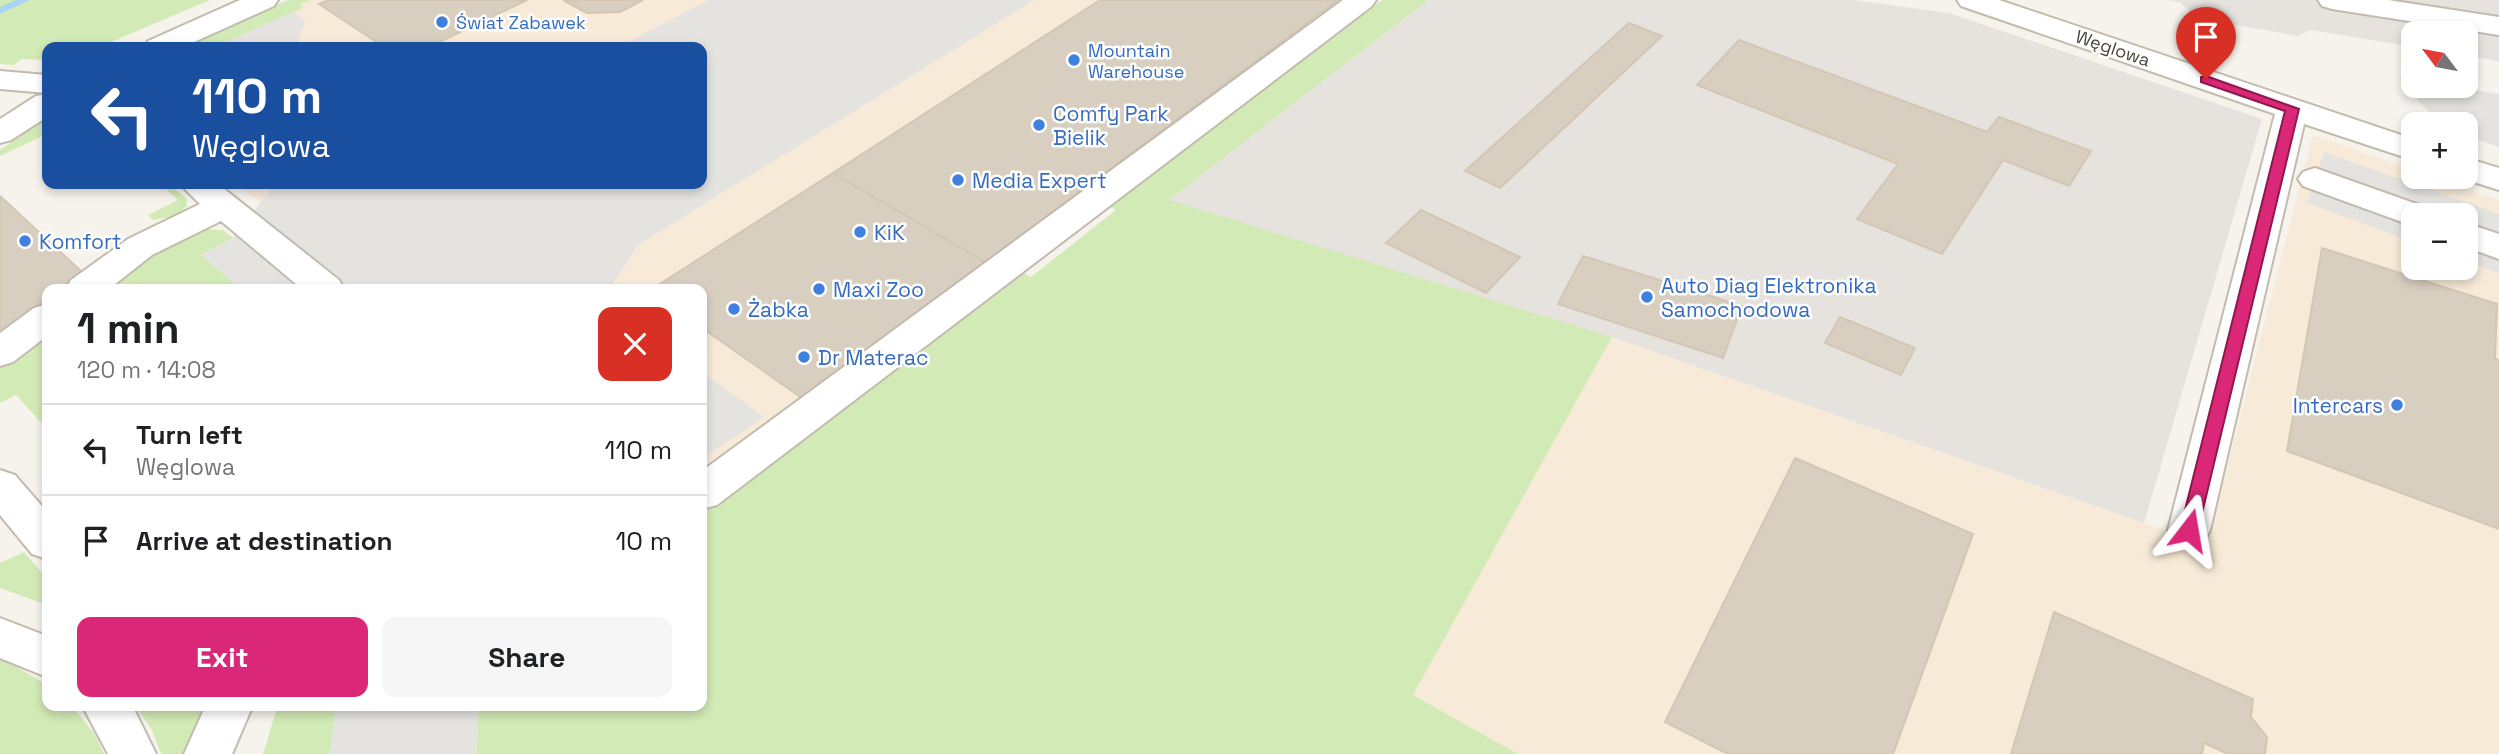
<!DOCTYPE html>
<meta charset="utf-8">
<style>
:root{--surface:#fff;--page:#f6f6f6;--text:#202124;--muted:#757577;--line:#e0e0e0;--accent:#db2777}
body{margin:0;font-family:"Space Grotesk",sans-serif;background:var(--page);color:var(--text);height:100vh;display:flex;flex-direction:column;font-size:26px;white-space:nowrap}
*{box-sizing:border-box;margin:0}
p{font-size:23px;color:var(--muted)}
.icon{flex:none;width:38px;height:38px;fill:none;stroke:currentColor;stroke-width:2;stroke-linecap:round;stroke-linejoin:round}
.map{position:relative;flex:1;overflow:hidden}
.details{position:absolute;left:42px;top:284px;width:665px;height:427px;display:flex;flex-direction:column;background:var(--surface);border-radius:14px;box-shadow:0 4px 10px #0003}
.details>*{flex:none}
.guide{position:absolute;left:42px;top:42px;width:665px;height:147px;border-radius:14px;box-shadow:0 4px 10px #0003;background:#1a4fa0;color:#fff;overflow:hidden}
.needle{width:46px;rotate:302deg}
.fabs{position:absolute;left:2401px;top:21px;display:grid;gap:14px}
.fabs a{display:grid;place-items:center;width:77px;height:77px;border-radius:14px;background:var(--surface);box-shadow:0 4px 10px #0003;font-size:35px}
.pin{position:absolute;display:grid;place-items:center;width:60px;height:60px;color:#fff;margin:-72px -30px;border-radius:50% 50% 50% 0;rotate:-45deg;box-shadow:0 0 7px #0007}
.pin .icon{rotate:45deg}
.me{position:absolute;width:77px;margin:-38px;rotate:14deg;stroke-linejoin:round;filter:drop-shadow(0 0 5px #0008)}
.turn{display:flex;align-items:center;gap:24px;height:147px;padding:0 35px;font-size:32px}
.turn .icon{width:91px;height:91px;stroke-width:2.5}
.turn b{display:block;font-size:49px;line-height:60px}
.round{display:grid;place-items:center;flex:none;width:74px;height:74px;border-radius:14px;background:var(--page)}
.summary{display:flex;align-items:center;justify-content:space-between;height:119px;padding:0 35px}
h1{font-size:42px;font-weight:700;line-height:52px}
.primary-button{display:flex;gap:14px;margin-top:auto;padding:14px 35px}
.primary-button a{flex:1;height:80px;border-radius:14px;background:var(--accent);color:#fff;font-size:28px;font-weight:700;line-height:80px;text-align:center}
.primary-button a+a{background:var(--page);color:var(--text)}
ul{padding:0;list-style:none}
li{display:flex;align-items:center;gap:21px;height:91px;padding:0 35px;border-top:2px solid var(--line)}
li div{flex:1}
li b{display:block;font-size:26px}
li em{font-style:normal}
.map>svg:first-child{display:block}
.commercial{fill:#f7ead8;fill-rule:evenodd}
.industrial{fill:#e6e2dd}
.green{fill:#d2eab5}
.parking{fill:#e5e3e0}
.lines{fill:none;stroke-linecap:round;stroke-linejoin:round}
.stream{fill:#a9d4f2;fill-rule:evenodd}
.building{fill:#d8cfc1;stroke:#d3c7b4;stroke-width:2}
.minor-casing{stroke:#c2bbae;stroke-width:4}
.minor{fill:#fff;fill-rule:evenodd}
.route{fill:#db2777;stroke:#8e194d;stroke-width:2}
.shop-dot{fill:#3f7fe0;stroke:#fff;stroke-width:2.5}
.labels{text-anchor:middle;dominant-baseline:central;stroke-width:5;stroke-linejoin:round;paint-order:stroke}
.far-shop-label{font-size:18px;fill:#366cbe;stroke:#fff;text-anchor:start}
.far-street-label{font-size:18px;fill:#4b4439;stroke:#fff}
.shop-label{font-size:21px;fill:#366cbe;stroke:#fff;text-anchor:start}
</style>
<div class="map">
<svg width="2499" height="754" viewBox="0 0 2499 754">
<rect width="100%" height="100%" fill="#f6f3ec"/>
<path class="commercial" d="M 288,0 L 1338,0 L 802,398 L 702,475 L 702,289 L 369,289 L 237,184 L 702,184 L 702,47 L 180,47 Z
M 2313,135 L 2413,170 L 2413,177 L 2433,177 L 2499,200 L 2499,754 L 1518,754 L 1413,695 L 1612,337 L 2207,545 ZM 2413,215 L 2466,215 L 2466,268 L 2413,268 Z"/>
<path class="industrial" d="M 1428,0 L 1853,0 L 1949,13 L 2262,119 L 2144,523 L 1612,337 L 1168,201 Z
M 2167,0 L 2499,0 L 2499,61 L 2466,56 L 2466,33 L 2413,33 L 2413,47 L 2311,30 L 2297,36 L 2198,18 L 2179,2 Z"/>
<path class="green" d="M 0,0 L 210,0 L 111,42 L 117,47 L 47,47 L 47,60 L 22,59 L 14,65 L 0,64 Z
M 288,0 L 310,0 L 300,4 L 303,8 L 215,47 L 180,47 Z
M 1382,0 L 1428,0 L 1169,200 L 1612,337 L 1413,695 L 1518,754 L 476,754 L 479,705 L 702,705 L 702,514 L 1022,272 L 1031,277 L 1116,210 L 1109,206 L 1198,136 L 1215,127 Z
M 47,117 L 47,134 L 0,156 L 0,150 L 22,135 L 16,133 Z
M 160,184 L 168,184 L 187,199 L 187,206 L 175,216 L 153,220 L 148,215 L 178,200 Z
M 205,229 L 223,230 L 233,238 L 201,255 L 241,289 L 99,289 C 130,265 167,239 205,229 Z
M 47,328 L 47,429 L 16,395 L 0,403 L 0,364 Z
M 24,552 L 47,579 L 47,605 L 0,588 L 0,563 Z
M 0,657 L 47,685 L 47,705 L 71,705 L 94,733 L 104,754 L 0,754 Z
M 135,705 L 214,705 L 196,754 L 161,754 L 152,730 Z
M 278,705 L 336,705 L 330,754 L 263,754 Z"/>
<path class="parking" d="M 709,0 L 1034,0 L 638,245 L 609,289 L 241,289 L 201,255 L 233,238 L 275,184 L 702,184 L 702,47 L 618,47 Z
M 293,12 L 305,21 L 296,47 L 215,47 Z
M 2398,77 L 2413,80 L 2413,86 L 2448,86 L 2499,94 L 2499,147 L 2466,136 L 2466,124 L 2439,124 Z
M 2324,152 L 2499,214 L 2499,273 L 2466,261 L 2466,215 L 2413,215 L 2413,242 L 2307,203 Z
M 702,372 L 764,417 L 702,459 Z
M 336,705 L 479,705 L 476,754 L 330,754 Z"/>
<g class="lines">
<path class="stream" d="M 16,0 L 30,0 L 0,14 L 0,7 Z"/>
</g>
<path class="building" d="M 328,0 L 527,0 L 429,47 L 384,47 L 319,4 Z
M 563,0 L 643,0 L 620,12 L 587,13 Z
M 1100,0 L 1338,0 L 985,262 L 833,173 Z
M 1629,23 L 1662,36 L 1500,188 L 1465,171 Z
M 1739,40 L 1987,132 L 1999,117 L 2091,151 L 2069,186 L 2003,160 L 1942,254 L 1857,219 L 1898,164 L 1697,85 Z
M 833,173 L 985,262 L 802,398 L 702,328 L 702,289 L 652,289 Z
M 0,196 L 82,272 L 59,289 L 47,289 L 47,298 L 0,333 Z
M 1421,210 L 1520,257 L 1486,293 L 1386,243 Z
M 2322,248 L 2497,304 L 2495,359 L 2499,360 L 2499,529 L 2287,451 Z
M 1583,256 L 1742,306 L 1723,358 L 1558,304 Z
M 1840,317 L 1915,348 L 1901,375 L 1825,343 Z
M 1795,458 L 1973,534 L 1893,754 L 1728,754 L 1665,722 Z
M 2054,612 L 2253,699 L 2251,717 L 2267,737 L 2265,754 L 2228,754 L 2204,743 L 2202,754 L 2011,754 Z"/>
<g class="lines">
<g class="minor-casing">
<path id="minor" d="M 240,0 L 278,0 L 274,6 L 183,47 L 144,47 L 148,41 Z
M 1343,0 L 1376,0 L 1372,6 L 717,505 L 702,509 L 702,471 Z
M 1957,0 L 1999,0 L 2413,139 L 2413,160 L 2304,124 L 2210,530 L 2204,542 L 2189,547 L 2174,542 L 2168,530 L 2275,114 L 1961,6 Z
M 2318,0 L 2388,0 L 2499,17 L 2499,35 L 2332,9 L 2322,6 Z
M 0,71 L 47,75 L 47,93 L 0,89 Z
M 47,94 L 47,117 L 11,140 L 0,143 L 0,119 L 36,96 Z
M 2466,158 L 2499,168 L 2499,190 L 2458,177 L 2466,177 Z
M 2315,168 L 2425,207 L 2430,215 L 2413,215 L 2413,226 L 2303,186 L 2298,179 L 2303,172 Z
M 180,184 L 218,184 L 339,280 L 344,289 L 302,289 L 221,221 L 152,255 L 109,289 L 66,289 L 71,280 L 128,239 L 200,204 Z
M 2466,223 L 2499,234 L 2499,259 L 2466,247 Z
M 47,304 L 47,336 L 13,362 L 0,366 L 0,333 L 34,308 Z
M 0,470 L 15,475 L 47,512 L 47,559 L 32,554 L 0,515 Z
M 0,618 L 47,636 L 47,677 L 0,658 Z
M 82,705 L 132,705 L 156,754 L 108,754 Z
M 206,705 L 253,705 L 232,754 L 184,754 Z"/>
</g>
<use href="#minor" class="minor"/>
</g>
<path class="route" d="M 2206,76 L 2299,109 L 2198,530 L 2195,535 L 2183,535 L 2180,530 L 2285,111 L 2201,82 L 2201,77 Z"/>
<g class="shop-dot">
<circle cx="442" cy="22" r="7"/>
<circle cx="1074" cy="60" r="7"/>
<circle cx="1039" cy="125" r="7"/>
<circle cx="958" cy="180" r="7"/>
<circle cx="860" cy="232" r="7"/>
<circle cx="25" cy="241" r="7"/>
<circle cx="819" cy="289" r="7"/>
<circle cx="1647" cy="297" r="7"/>
<circle cx="734" cy="309" r="7"/>
<circle cx="804" cy="357" r="7"/>
<circle cx="2397" cy="405" r="7"/>
</g>
<g class="labels">
<g class="far-shop-label">
<text x="456" y="22">Świat Zabawek</text>
<text x="1088" y="50">Mountain<tspan x="1088" dy="21">Warehouse</tspan></text>
</g>
<g class="far-street-label">
<text transform="translate(2113 48) rotate(19)">Węglowa</text>
</g>
<g class="shop-label">
<text x="1053" y="113">Comfy Park<tspan x="1053" dy="24">Bielik</tspan></text>
<text x="972" y="180">Media Expert</text>
<text x="874" y="232">KiK</text>
<text x="39" y="241">Komfort</text>
<text x="1661" y="285">Auto Diag Elektronika<tspan x="1661" dy="24">Samochodowa</tspan></text>
<text x="833" y="289">Maxi Zoo</text>
<text x="748" y="309">Żabka</text>
<text x="818" y="357">Dr Materac</text>
<text x="2383" y="405" text-anchor="end">Intercars</text>
</g>
</g>
</svg>
<div class="fabs">
<a><svg class="needle" viewBox="-14 -14 28 28"><path d="M0-13l5 13h-10z" fill="#e53935"/><path d="M0 13l5-13h-10z" fill="#757577"/></svg></a>
<a>+</a>
<a>−</a>
</div>
<div class="pin" style="left:2206px;top:79px;background:#d93025"><svg class="icon" aria-label="arrive" viewBox="0 0 24 24"><path d="M6 21V4h12l-3 4 3 4H6"/></svg></div>
<svg class="me" style="left:2189px;top:530px" viewBox="-20 -20 40 40"><path d="M0-17L14 15 0 8-14 15z" fill="#db2777" stroke="#fff" stroke-width="4"/></svg>
<div class="guide">
<div class="turn"><svg class="icon" aria-label="left" viewBox="0 0 24 24"><path d="M17 20v-9H6M10 6l-5 5 5 5"/></svg><div><b>110 m</b>Węglowa</div></div>
</div>
<section class="details">
<div class="summary"><div><h1>1 min</h1><p>120 m · 14:08</p></div><a class="round" style="background:#d93025;color:#fff"><svg class="icon" aria-label="close" viewBox="0 0 24 24"><path d="M6 6l12 12M18 6L6 18"/></svg></a></div>
<ul>
<li><svg class="icon" aria-label="left" viewBox="0 0 24 24"><path d="M17 20v-9H6M10 6l-5 5 5 5"/></svg><div><b>Turn left</b><p>Węglowa</p></div><em>110 m</em></li>
<li><svg class="icon" aria-label="arrive" viewBox="0 0 24 24"><path d="M6 21V4h12l-3 4 3 4H6"/></svg><div><b>Arrive at destination</b></div><em>10 m</em></li>
</ul>
<div class="primary-button"><a>Exit</a><a>Share</a></div>
</section>
</div>
